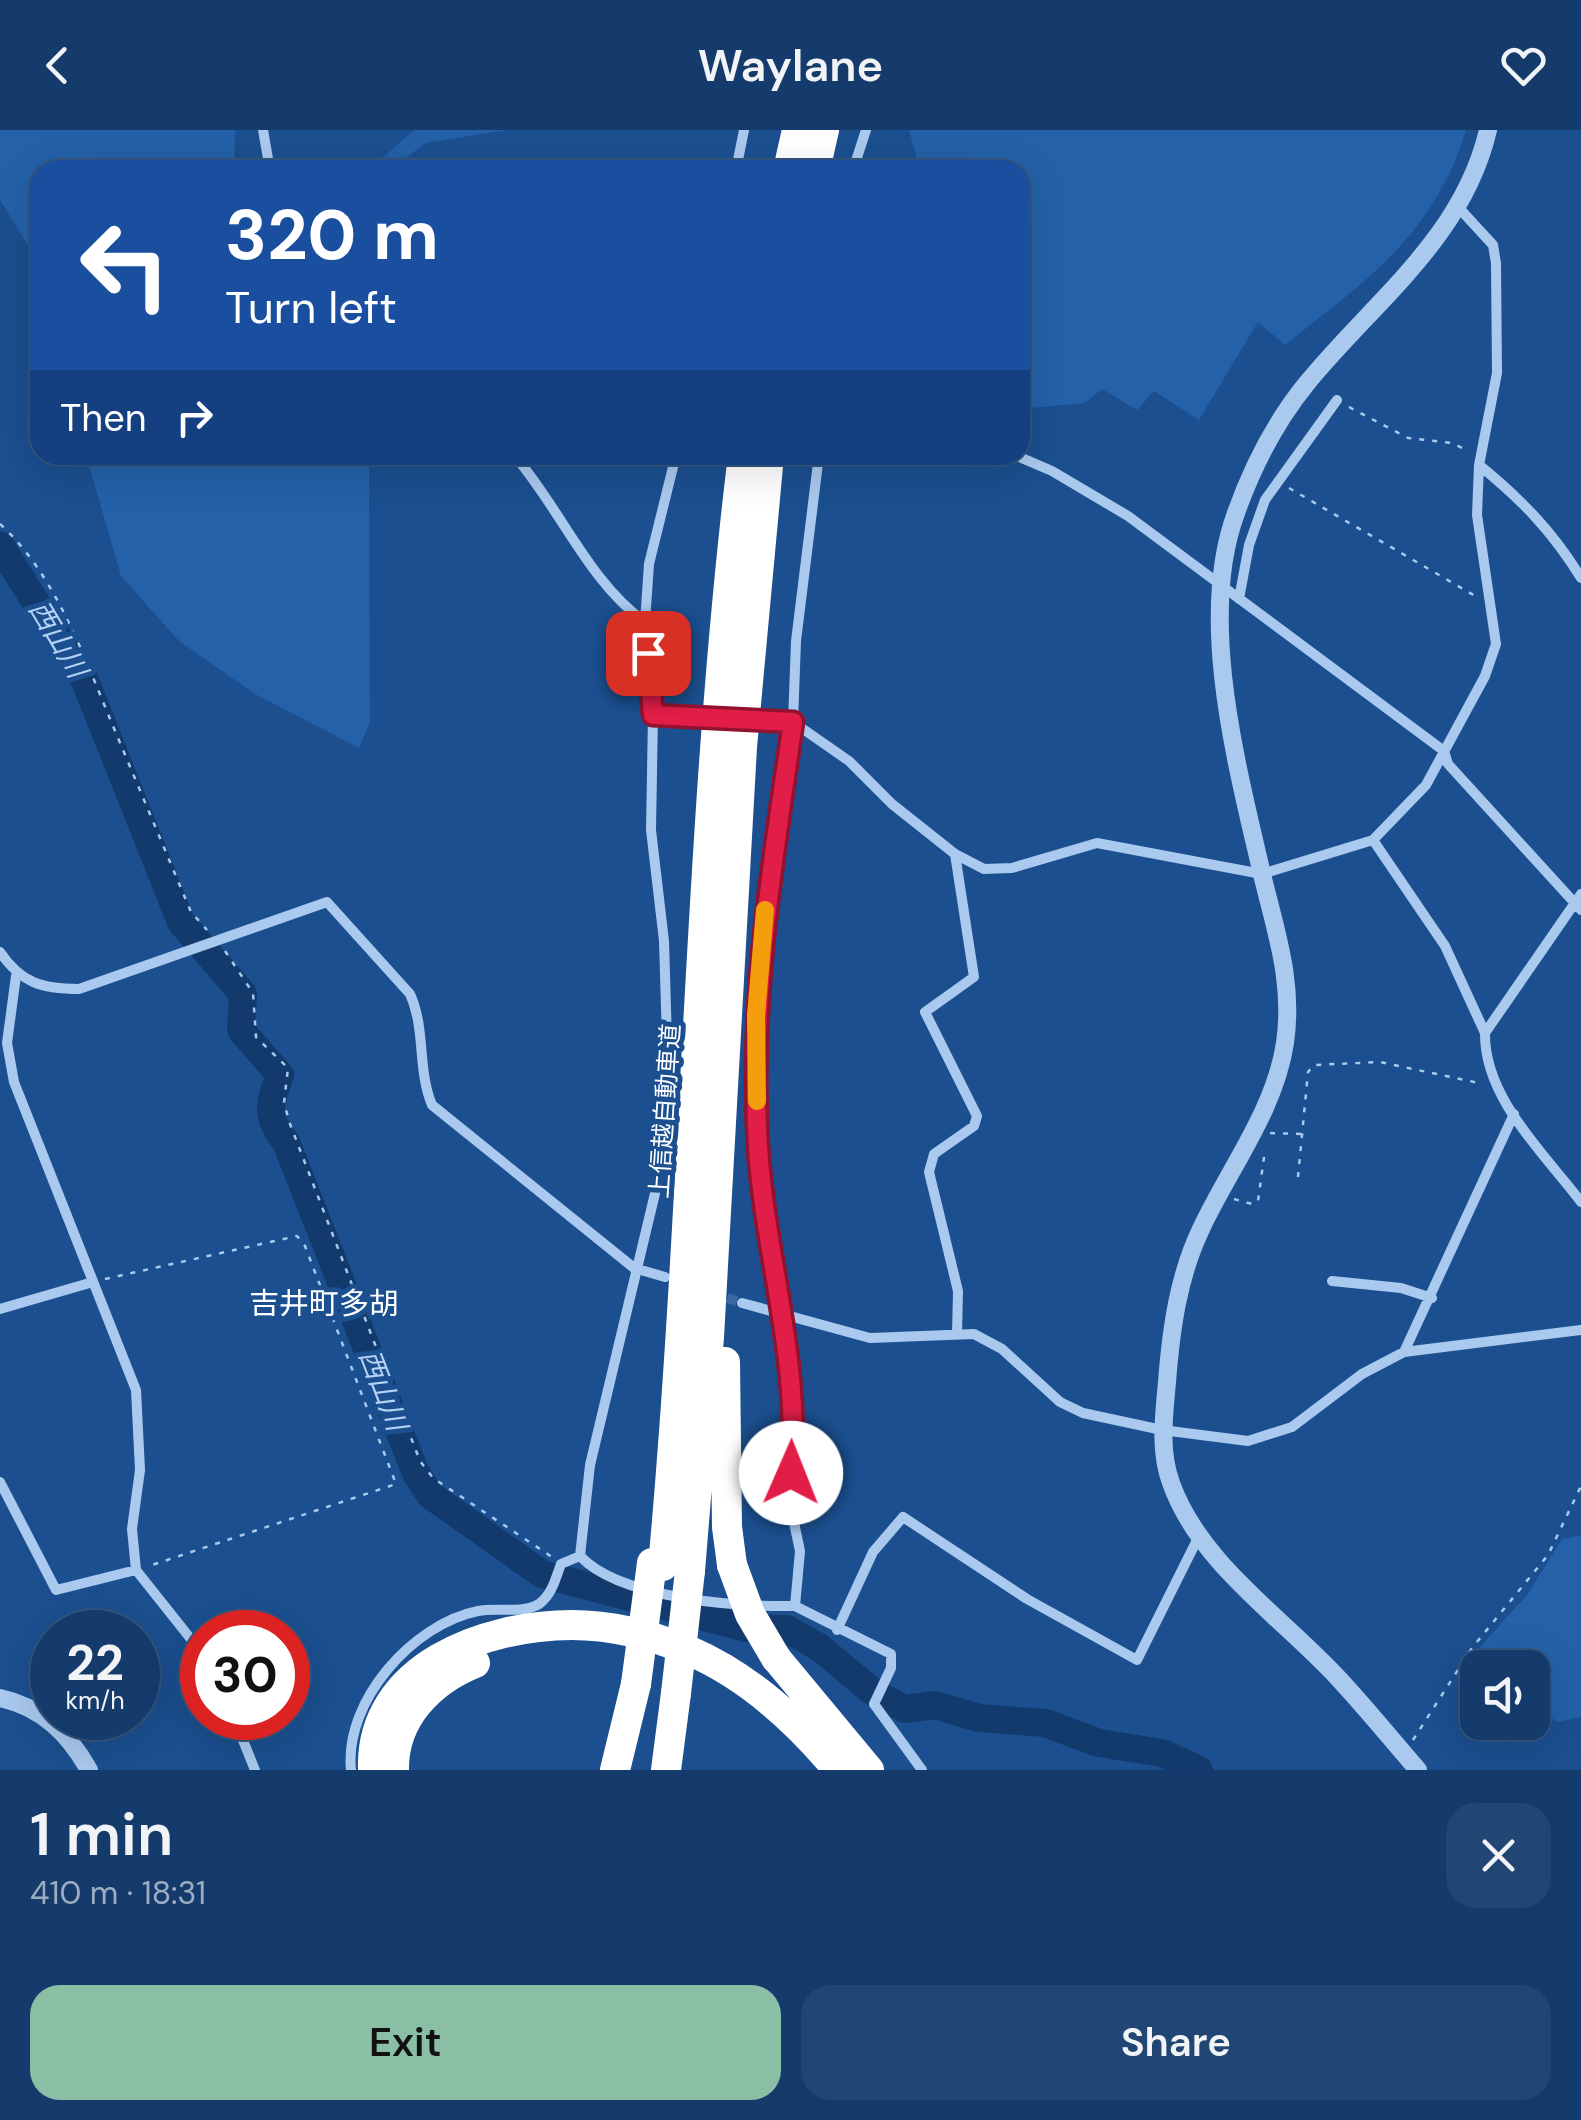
<!DOCTYPE html>
<meta charset="utf-8">
<style>
:root{--surface:#143b6b;--page:#214673;--text:#f1f3f6;--muted:#9dadc1;--line:#33557e;--accent:#8abfa5}
body{margin:0;font-family:"DM Sans","Noto Sans JP",sans-serif;background:var(--page);color:var(--text);height:100vh;display:flex;flex-direction:column;font-size:38px;white-space:nowrap}
*{box-sizing:border-box;margin:0}
p{font-size:32px;color:var(--muted)}
.icon{flex:none;width:55px;height:55px;fill:none;stroke:currentColor;stroke-width:2;stroke-linecap:round;stroke-linejoin:round}
.map{position:relative;height:1640px;overflow:hidden}
.side{display:flex;flex-direction:column;background:var(--surface);flex:1}
.side>*{flex:none}
.hud{position:absolute;left:30px;top:30px;width:1000px;height:305px;border-radius:30px;box-shadow:0 10px 40px #0002,0 0 0 2px var(--line);background:#1a4fa0;color:#fff;overflow:hidden}
.controls{position:absolute;left:1460px;top:1520px;display:grid;gap:20px}
.controls a{display:grid;place-items:center;width:90px;height:90px;border-radius:20px;background:var(--surface);box-shadow:0 10px 40px #0002,0 0 0 2px var(--line);font-size:50px}
.speed{position:absolute;left:30px;top:1480px;display:flex;gap:20px;font-size:50px;font-weight:700;text-align:center}
.speed>*{display:grid;place-content:center;width:130px;height:130px;border-radius:50%;background:var(--surface);box-shadow:0 10px 40px #0002,0 0 0 2px var(--line);line-height:1}
.speed small{font-size:25px;font-weight:400}
.speed .limit{border:15px solid #d22;background:#fff;color:#111}
.pin{position:absolute;display:grid;place-items:center;width:85px;height:85px;color:#fff;margin:-42px;border-radius:20px;box-shadow:0 5px 15px #0006}
.me{position:absolute;width:110px;margin:-55px;rotate:1deg;stroke-linejoin:round;filter:drop-shadow(0 0 8px #0008)}
.turn{display:flex;align-items:center;gap:35px;height:210px;padding:0 30px;font-size:45px}
.turn .icon{width:130px;height:130px;stroke-width:2.5}
.turn b{display:block;font-size:70px;line-height:85px}
.then{display:flex;align-items:center;height:95px;padding:0 30px;background:#0003;gap:20px;font-size:38px}
.round{display:grid;place-items:center;flex:none;width:105px;height:105px;border-radius:30px;background:var(--page)}
.summary{display:flex;align-items:center;justify-content:space-between;height:170px;padding:0 30px}
h1{font-size:60px;font-weight:600;line-height:75px}
.button{display:flex;gap:20px;margin-top:auto;padding:20px 30px}
.button a{flex:1;height:115px;border-radius:30px;background:var(--accent);color:#111;font-size:40px;font-weight:600;line-height:115px;text-align:center}
.button a+a{background:var(--page);color:var(--text)}
header{display:flex;justify-content:space-between;align-items:center;height:130px;padding:0 30px;background:var(--surface);font-size:45px;font-weight:600}
.map>svg:first-child{display:block}
.green{fill:#2461a8}
.lines{fill:none;stroke-linecap:round;stroke-linejoin:round}
.river{stroke:#123a6d;stroke-width:28}
.minor-tunnel{stroke:#3d69a0;stroke-width:10;stroke-dasharray:10 5;stroke-linecap:butt}
.path{stroke:#a9c9ee;stroke-width:2.5;stroke-dasharray:5 8;stroke-linecap:butt}
.minor{stroke:#a9c9ee;stroke-width:10}
.tertiary{stroke:#a9c9ee;stroke-width:18}
.motorway{stroke:#fff;stroke-width:30}
.minor-bridge{stroke:#a9c9ee;stroke-width:10}
.motorway-bridge{stroke:#fff;stroke-width:30}
.route-casing{stroke:#92132f;stroke-width:25}
.route{stroke:#e11d48;stroke-width:18}
.slow{stroke:#f59e0b;stroke-width:18}
.labels{text-anchor:middle;dominant-baseline:central;stroke-width:10;stroke-linejoin:round;paint-order:stroke}
.street-label{font-size:25px;fill:#fff;stroke:#1b4f8f}
.water-label{font-size:28px;font-style:italic;fill:#b5d3f5;stroke:#1b4f8f}
.quarter-label{font-size:30px;fill:#fff;stroke:#1b4f8f}
</style>
<header><svg class="icon" aria-label="back" viewBox="0 0 24 24"><path d="M15 5l-7 7 7 7"/></svg>Waylane<svg class="icon" aria-label="heart" viewBox="0 0 24 24"><path d="M12 20l-8-8c-3-5 5-10 8-4 3-6 11-1 8 4z"/></svg></header>
<div class="map">
<svg width="1581" height="1640" viewBox="0 0 1581 1640">
<rect width="100%" height="100%" fill="#1b4f8f"/>
<path class="green" d="M 0,0 L 235,0 L 234,40 L 40,40 L 40,135 L 0,70 Z
M 414,0 L 506,0 L 426,13 L 389,40 L 369,40 Z
M 909,0 L 1466,0 C 1434,105 1367,150 1285,215 L 1258,192 L 1199,290 L 1154,261 L 1137,280 L 1102,259 L 1085,273 L 1031,278 L 1020,260 L 1020,40 L 924,40 L 919,36 Z
M 86,325 L 369,325 L 370,592 L 359,618 L 255,564 L 179,511 L 121,446 Z
M 1581,1405 L 1581,1587 L 1557,1592 L 1533,1573 L 1532,1538 L 1491,1537 L 1481,1527 L 1480,1517 L 1527,1465 L 1562,1409 Z"/>
<g class="lines">
<path class="river" d="M 0,415 L 85,551 L 181,792 L 243,864 L 241,900 L 280,945 C 269,974 265,987 286,1012 L 415,1341 L 430,1365 L 542,1444 L 746,1498 L 787,1499 L 819,1517 L 873,1562 L 905,1579 L 935,1575 L 979,1588 L 1045,1593 L 1099,1613 L 1162,1623 L 1199,1640"/>
<path class="minor-tunnel" d="M 713,1163 L 742,1173"/>
<path class="path" d="M 1349,277 L 1408,308 L 1452,313 L 1466,320
M 1289,358 L 1477,467
M 0,394 C 56,445 84,527 113,596 C 139,658 165,720 191,782 L 207,800
M 225,821 L 253,863 L 256,907 L 288,938 L 284,973 L 290,994 L 420,1331 L 433,1348 L 552,1427
M 1270,1003 L 1302,1004
M 1298,1047 L 1308,942 L 1314,935 L 1380,932 L 1479,953
M 1234,1069 L 1252,1074 L 1258,1071 L 1265,1020
M 105,1149 L 297,1106 L 305,1116 L 396,1354 L 152,1435
M 1413,1610 L 1472,1518 L 1548,1425 L 1581,1356"/>
<path class="minor" d="M 263,0 L 270,40
M 736,40 L 744,0
M 853,40 L 866,0
M 514,325 C 560,378 588,451 645,492
M 819,325 L 796,511 L 793,592 L 759,820 L 756,885 L 759,1020 L 784,1184 L 791,1270 L 789,1369 L 800,1421 L 795,1476 L 891,1524 L 891,1538 L 874,1574 L 922,1640
M 1015,325 L 1052,341 L 1128,386 L 1444,621 L 1448,634 L 1581,780
M 1479,335 C 1521,369 1553,402 1581,448
M 1239,469 L 1249,415 L 1265,370 L 1337,270
M 774,593 L 793,592 L 849,631 L 892,674 L 955,724 L 984,739 L 1012,738 L 1097,713 L 1262,744 L 1373,710 L 1426,655 L 1485,546 L 1496,514 L 1477,385 L 1479,335 L 1497,243 L 1496,133 L 1493,115 L 1459,78
M 1373,710 L 1445,816 L 1485,903
M 955,724 L 974,847 L 925,882 L 977,986 L 974,996 L 934,1024 L 929,1042 L 958,1161 L 957,1204
M 1581,764 L 1485,903 C 1484,968 1544,1023 1581,1072
M 0,822 C 21,853 42,859 79,859 L 327,772 L 410,864 C 426,899 417,939 432,975 L 634,1138 L 665,1147
M 16,846 L 7,913 L 14,952 L 136,1260 L 140,1340 L 132,1399 L 136,1440 L 202,1523
M 1332,1151 L 1401,1158 L 1432,1168
M 742,1173 L 870,1208 L 974,1204 L 1002,1219 L 1060,1272 L 1083,1283 L 1162,1300 L 1248,1311 L 1292,1297 L 1362,1244 L 1404,1222 L 1581,1200
M 0,1179 L 93,1152
M 1404,1222 L 1514,984
M 0,1352 L 56,1460 L 136,1440
M 580,1426 C 620,1469 738,1477 795,1476
M 837,1500 L 873,1422 L 903,1387 L 1027,1469 L 1137,1530 L 1198,1408
M 234,1588 L 255,1640
M 351,1640 C 344,1571 413,1494 478,1481 C 496,1477 524,1484 539,1474 C 552,1465 556,1447 561,1434 L 580,1426 L 590,1335 L 663,1030 L 669,979 L 664,811 L 651,700 L 653,585 L 645,492 L 649,434 L 676,325"/>
<path class="tertiary" d="M 0,1568 C 42,1577 69,1604 89,1640
M 1418,1640 C 1392,1610 1366,1578 1339,1549 C 1282,1487 1200,1434 1171,1353 C 1159,1320 1164,1286 1167,1252 C 1171,1200 1178,1147 1201,1099 C 1229,1039 1275,980 1285,913 C 1294,850 1275,800 1261,740 C 1237,635 1197,488 1236,383 C 1252,338 1276,291 1307,253 C 1374,171 1463,108 1488,0"/>
<path class="motorway" d="M 788,40 L 797,0
M 815,40 L 824,0
M 725,1232 L 727,1397 L 732,1435
M 663,1436 C 697,1066 698,694 743,325
M 690,1441 L 709,1207 L 742,617 L 769,325
M 776,1528 L 869,1640
M 373,1640 C 369,1536 486,1495 572,1495 C 612,1495 654,1506 690,1521 C 748,1546 798,1592 838,1640
M 394,1640 C 393,1589 430,1551 475,1533
M 615,1640 L 636,1554
M 666,1640 L 676,1563"/>
<path class="minor-bridge" d="M 661,587 L 774,593"/>
<path class="motorway-bridge" d="M 732,1435 L 750,1484 L 776,1528
M 636,1554 L 652,1433
M 676,1563 L 690,1441"/>
</g>
<g class="lines">
<g class="route-casing">
<path id="route" d="M 648,523 L 653,585 L 793,592 C 772,738 749,868 758,1017 C 765,1126 801,1232 791,1343"/>
</g>
<use href="#route" class="route"/>
<path class="slow" d="M 757,971 L 756,885 L 765,780"/>
</g>
<g class="labels">
<g class="street-label">
<text transform="translate(665 981) rotate(-86)">上信越自動車道</text>
</g>
<g class="water-label">
<text transform="translate(58 509) rotate(59)">西山川</text>
<text transform="translate(383 1260) rotate(69)">西山川</text>
</g>
<g class="quarter-label">
<text x="324" y="1173">吉井町多胡</text>
</g>
</g>
</svg>
<div class="controls">
<a><svg class="icon" aria-label="sound" viewBox="0 0 24 24"><path d="M4 9h4l5-4v14l-5-4H4zM17 9q2 3 0 6"/></svg></a>
</div>
<div class="speed"><div>22<small>km/h</small></div><div class="limit">30</div></div>
<div class="pin" style="left:648px;top:523px;background:#d93025"><svg class="icon" aria-label="arrive" viewBox="0 0 24 24"><path d="M6 21V4h12l-3 4 3 4H6"/></svg></div>
<svg class="me" style="left:791px;top:1343px" viewBox="-20 -20 40 40"><circle r="19" fill="#fff"/><path d="M0-13L10 11 0 6-10 11z" fill="#e11d48"/></svg>
<div class="hud">
<div class="turn"><svg class="icon" aria-label="left" viewBox="0 0 24 24"><path d="M17 20v-9H6M10 6l-5 5 5 5"/></svg><div><b>320 m</b>Turn left</div></div>
<div class="then">Then<svg class="icon" aria-label="right" viewBox="0 0 24 24"><path d="M7 20v-9h11M14 6l5 5-5 5"/></svg></div>
</div>
</div>
<section class="side">
<div class="summary"><div><h1>1 min</h1><p>410 m · 18:31</p></div><a class="round"><svg class="icon" aria-label="close" viewBox="0 0 24 24"><path d="M6 6l12 12M18 6L6 18"/></svg></a></div>
<div class="button"><a>Exit</a><a>Share</a></div>
</section>
